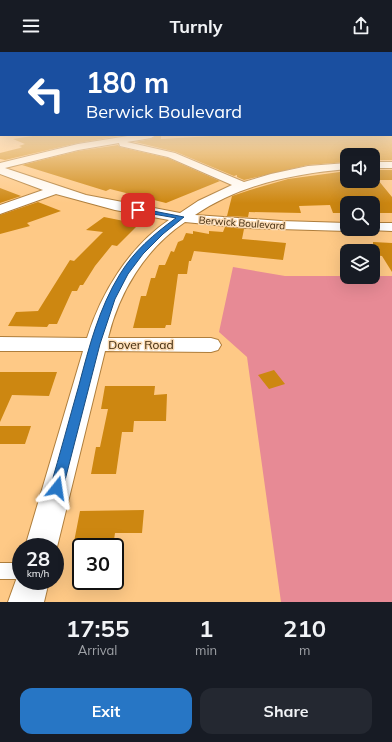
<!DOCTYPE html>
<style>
:root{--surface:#171b24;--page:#242831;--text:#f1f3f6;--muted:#9ea1a6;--accent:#2776c5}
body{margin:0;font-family:Mulish,sans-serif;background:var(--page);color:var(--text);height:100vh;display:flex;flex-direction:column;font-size:15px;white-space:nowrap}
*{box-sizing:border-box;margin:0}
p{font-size:13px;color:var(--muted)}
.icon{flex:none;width:22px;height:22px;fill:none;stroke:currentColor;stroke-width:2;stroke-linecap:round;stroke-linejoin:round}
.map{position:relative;height:550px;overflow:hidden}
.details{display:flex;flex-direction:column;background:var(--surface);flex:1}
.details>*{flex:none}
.hud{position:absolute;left:0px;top:0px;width:392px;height:84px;box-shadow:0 4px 16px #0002;background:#1a4fa0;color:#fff;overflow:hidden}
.tools{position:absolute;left:340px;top:96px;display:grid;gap:8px}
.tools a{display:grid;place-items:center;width:40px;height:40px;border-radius:8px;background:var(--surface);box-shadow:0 4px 16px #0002;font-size:20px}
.speed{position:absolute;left:12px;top:486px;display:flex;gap:8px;font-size:20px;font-weight:700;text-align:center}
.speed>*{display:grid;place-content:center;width:52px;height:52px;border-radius:50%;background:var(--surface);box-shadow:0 4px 16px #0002;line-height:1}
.speed small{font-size:10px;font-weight:400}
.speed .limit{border:2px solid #111;border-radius:6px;background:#fff;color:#111}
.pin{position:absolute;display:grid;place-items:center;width:34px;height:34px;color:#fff;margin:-17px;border-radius:8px;box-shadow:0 2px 6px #0006}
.me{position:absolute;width:44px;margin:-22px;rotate:15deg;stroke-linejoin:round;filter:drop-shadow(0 0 3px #0008)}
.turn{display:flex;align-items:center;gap:14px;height:84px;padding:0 20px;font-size:18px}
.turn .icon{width:52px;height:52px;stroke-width:2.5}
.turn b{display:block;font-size:28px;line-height:34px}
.eta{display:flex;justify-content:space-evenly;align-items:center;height:68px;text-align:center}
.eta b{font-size:24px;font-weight:700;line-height:28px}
.button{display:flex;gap:8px;margin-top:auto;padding:8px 20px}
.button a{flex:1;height:46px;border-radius:12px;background:var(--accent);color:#fff;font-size:16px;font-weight:700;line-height:46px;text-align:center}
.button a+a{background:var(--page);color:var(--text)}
header{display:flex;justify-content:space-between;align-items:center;height:52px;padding:0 20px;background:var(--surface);font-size:18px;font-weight:700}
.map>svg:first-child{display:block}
.green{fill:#e78a95}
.building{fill:#cd8711}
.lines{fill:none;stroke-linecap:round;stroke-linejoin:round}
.service-casing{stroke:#af7e3c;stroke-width:2}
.minor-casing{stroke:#af7e3c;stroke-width:2}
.service{fill:#fff;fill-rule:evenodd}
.minor{fill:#fff;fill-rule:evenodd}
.route{fill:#2776c5;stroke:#194d80}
.labels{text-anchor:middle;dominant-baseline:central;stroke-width:3;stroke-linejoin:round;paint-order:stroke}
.far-street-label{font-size:10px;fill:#3e290d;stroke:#fbdbb4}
.street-label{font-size:12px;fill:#3e290d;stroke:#fbdbb4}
</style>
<header><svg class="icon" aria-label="menu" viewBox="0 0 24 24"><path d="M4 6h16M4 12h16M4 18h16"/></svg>Turnly<svg class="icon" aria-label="share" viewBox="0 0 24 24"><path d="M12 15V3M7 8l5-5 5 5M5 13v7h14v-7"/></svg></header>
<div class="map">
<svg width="392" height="550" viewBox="0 0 392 550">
<rect width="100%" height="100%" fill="#fec986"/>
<path class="green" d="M 233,215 L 285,224 L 392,224 L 392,550 L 281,550 L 247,305 L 219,280 Z"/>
<path class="building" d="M 39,83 L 125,83 L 78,91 L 5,108 L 0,107 L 0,101 L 20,96 L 22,95 L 19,94 L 25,92 L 13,87 Z
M 157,83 L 161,83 L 161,87 L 230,83 L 392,83 L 392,108 L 373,108 L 373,103 L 347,103 L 347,110 L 308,113 L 244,128 L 237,125 L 237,123 L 234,124 L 176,100 L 135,90 L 151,87 Z
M 118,93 L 120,95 L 168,106 L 220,129 L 166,151 L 110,137 L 106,139 L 22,113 L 78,99 Z
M 373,118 L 392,118 L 392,128 L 378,128 L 392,145 L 392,161 L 378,161 L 373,155 L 373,151 L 370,151 L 368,148 L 347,148 L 347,161 L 333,161 L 330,153 L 299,154 L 301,161 L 249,160 L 248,165 L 227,164 L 232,144 L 250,138 L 288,127 L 347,119 L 347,129 L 373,129 Z
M 0,136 L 21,144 L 0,151 Z
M 38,150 L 61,159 L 27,171 L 30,174 L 0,182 L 0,163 Z
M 104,165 L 139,172 L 117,194 L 112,193 L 95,214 L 83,233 L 80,233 L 77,239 L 72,239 L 57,272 L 49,272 L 47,275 L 8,274 L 16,260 L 38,259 L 70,208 L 74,209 L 103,180 L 86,178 Z
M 225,175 L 244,177 L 242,187 L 286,191 L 283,208 L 194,199 L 191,209 L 189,209 L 187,222 L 178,222 L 171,273 L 166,273 L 165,276 L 133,276 L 141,244 L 146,244 L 151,226 L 155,226 L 159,213 L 165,213 L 171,199 L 174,200 L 178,190 L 183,188 L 186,181 L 193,182 L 193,179 L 209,182 L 209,179 L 223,180 Z
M 373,190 L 392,191 L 392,220 L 382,204 L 373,203 Z
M 274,318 L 285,332 L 269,337 L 258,323 Z
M 0,320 L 57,320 L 49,344 L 12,343 L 0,370 Z
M 105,334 L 155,334 L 154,343 L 167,342 L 166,369 L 134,369 L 133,380 L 122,380 L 116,422 L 91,422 L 96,395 L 100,395 L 108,357 L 101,357 Z
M 0,374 L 31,374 L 25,392 L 0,392 Z
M 144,458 L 142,481 L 115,481 L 113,495 L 73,495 L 80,459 Z"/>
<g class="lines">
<g class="service-casing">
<path id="service" d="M 0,511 L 21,511 L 21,527 L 0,527 Z"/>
</g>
<g class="minor-casing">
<path id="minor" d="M 391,74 L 392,74 L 392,79 L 391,79 Z
M 134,83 L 156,83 L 151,86 L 127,90 L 175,101 L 244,130 L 271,122 L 308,114 L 347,111 L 347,117 C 293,122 241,132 195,163 L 281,169 L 347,171 L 347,177 L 353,177 L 347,179 L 247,176 L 185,170 C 145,197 119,240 108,286 L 211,286 L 218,288 L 221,293 L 218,298 L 211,300 L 105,299 L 57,495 L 55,500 L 55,495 L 25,495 L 83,299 L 0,299 L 0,285 L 87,286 C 101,241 129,195 169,168 L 115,158 L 56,142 L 0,162 L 0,153 L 43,138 L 0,122 L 0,111 L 78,92 ZM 119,91 L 120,94 L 168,105 L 232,133 L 198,149 L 180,161 L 86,143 L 5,116 L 78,98 Z
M 373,110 L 392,110 L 392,116 L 373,116 Z
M 373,171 L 392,171 L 392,179 L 368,178 L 373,177 Z
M 20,517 L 21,529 L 49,529 L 44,550 L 8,550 Z"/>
</g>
<use href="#service" class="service"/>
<use href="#minor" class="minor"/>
</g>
<linearGradient id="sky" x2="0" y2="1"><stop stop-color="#88beb6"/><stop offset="0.49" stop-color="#ffe7c9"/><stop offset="1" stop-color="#ffe7c9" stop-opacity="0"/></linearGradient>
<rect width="392" height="151" fill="url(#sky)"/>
<path class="route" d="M 138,156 L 184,165 L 163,182 L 143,202 L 128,222 L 115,247 L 100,292 L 63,436 L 61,440 L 57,442 L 52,440 L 50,436 C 60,402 69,368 79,333 C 89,295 99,256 120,222 C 134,199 154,182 176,166 L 136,159 L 136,157 Z"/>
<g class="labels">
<g class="far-street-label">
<text transform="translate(242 171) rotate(4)">Berwick Boulevard</text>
</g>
<g class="street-label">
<text x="141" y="292">Dover Road</text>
</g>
</g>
</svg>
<div class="tools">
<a><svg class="icon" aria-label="sound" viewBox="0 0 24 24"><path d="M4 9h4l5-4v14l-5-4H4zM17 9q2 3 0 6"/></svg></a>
<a><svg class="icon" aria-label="search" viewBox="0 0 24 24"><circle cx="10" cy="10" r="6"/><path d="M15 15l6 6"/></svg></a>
<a><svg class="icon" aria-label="layers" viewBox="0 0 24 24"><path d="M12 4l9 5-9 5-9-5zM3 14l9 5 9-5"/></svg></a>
</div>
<div class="speed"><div>28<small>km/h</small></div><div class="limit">30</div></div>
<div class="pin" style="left:138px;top:158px;background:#d93025"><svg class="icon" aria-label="arrive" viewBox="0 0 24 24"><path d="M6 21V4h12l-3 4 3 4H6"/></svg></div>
<svg class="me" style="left:57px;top:436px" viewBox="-20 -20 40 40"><path d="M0-17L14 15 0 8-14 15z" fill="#2776c5" stroke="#fff" stroke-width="4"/></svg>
<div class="hud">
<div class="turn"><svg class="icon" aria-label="left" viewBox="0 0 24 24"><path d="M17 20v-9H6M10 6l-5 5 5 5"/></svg><div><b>180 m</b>Berwick Boulevard</div></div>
</div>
</div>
<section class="details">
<div class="eta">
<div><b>17:55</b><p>Arrival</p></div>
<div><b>1</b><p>min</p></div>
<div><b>210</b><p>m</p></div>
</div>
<div class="button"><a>Exit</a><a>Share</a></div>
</section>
